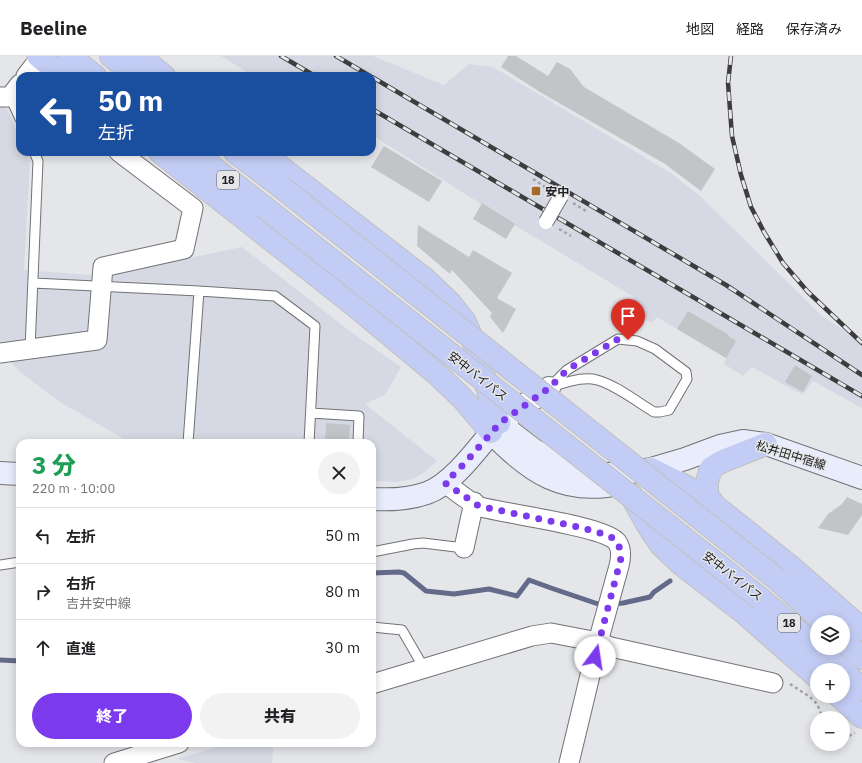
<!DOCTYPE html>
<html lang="ja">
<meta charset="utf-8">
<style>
:root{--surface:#fff;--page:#f2f2f2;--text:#202124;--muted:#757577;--line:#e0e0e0;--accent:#7c3aed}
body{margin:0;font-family:"IBM Plex Sans","Noto Sans JP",sans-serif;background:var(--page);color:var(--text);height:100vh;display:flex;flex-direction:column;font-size:15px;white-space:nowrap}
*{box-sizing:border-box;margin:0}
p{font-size:13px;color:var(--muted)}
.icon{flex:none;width:22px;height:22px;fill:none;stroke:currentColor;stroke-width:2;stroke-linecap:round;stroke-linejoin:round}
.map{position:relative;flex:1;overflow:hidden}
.side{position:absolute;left:16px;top:383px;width:360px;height:308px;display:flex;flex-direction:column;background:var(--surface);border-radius:12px;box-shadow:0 2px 10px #0003}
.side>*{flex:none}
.hud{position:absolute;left:16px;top:16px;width:360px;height:84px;border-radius:12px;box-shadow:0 2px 10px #0003;background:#1a4fa0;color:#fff;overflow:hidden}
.controls{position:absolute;left:810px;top:559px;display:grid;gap:8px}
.controls a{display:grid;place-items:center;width:40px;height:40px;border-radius:50%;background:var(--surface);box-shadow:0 2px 10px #0003;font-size:20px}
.pin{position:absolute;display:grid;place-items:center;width:34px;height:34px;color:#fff;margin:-41px -17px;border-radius:50% 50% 50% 0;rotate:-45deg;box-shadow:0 0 4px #0007}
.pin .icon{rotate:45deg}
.me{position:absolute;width:44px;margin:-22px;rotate:14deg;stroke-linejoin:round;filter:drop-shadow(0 0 3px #0008)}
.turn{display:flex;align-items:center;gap:14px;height:84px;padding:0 16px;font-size:18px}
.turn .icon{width:52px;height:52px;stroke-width:2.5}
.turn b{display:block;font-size:28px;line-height:34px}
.round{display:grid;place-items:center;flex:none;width:42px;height:42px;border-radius:21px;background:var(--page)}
.headline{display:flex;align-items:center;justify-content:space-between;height:68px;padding:0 16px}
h1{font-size:24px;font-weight:800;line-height:30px;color:#1e9e55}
.button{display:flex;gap:8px;margin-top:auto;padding:8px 16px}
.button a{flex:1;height:46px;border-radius:24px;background:var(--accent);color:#fff;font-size:16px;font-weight:800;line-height:46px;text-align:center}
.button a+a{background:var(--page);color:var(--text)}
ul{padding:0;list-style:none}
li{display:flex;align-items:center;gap:12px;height:56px;padding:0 16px;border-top:1px solid var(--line)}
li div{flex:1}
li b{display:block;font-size:15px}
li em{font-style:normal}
header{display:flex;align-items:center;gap:24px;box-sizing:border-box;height:56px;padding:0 20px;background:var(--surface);border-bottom:1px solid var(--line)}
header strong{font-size:19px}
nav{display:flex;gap:22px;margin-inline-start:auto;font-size:14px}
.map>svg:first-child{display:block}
.built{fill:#d6d9e3}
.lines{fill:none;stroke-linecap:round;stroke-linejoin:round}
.stream{stroke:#646b8a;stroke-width:5}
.building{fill:#c3c4c8}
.service-casing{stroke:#717275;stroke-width:11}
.minor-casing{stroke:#717275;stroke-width:21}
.tertiary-casing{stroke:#717275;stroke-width:24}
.secondary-casing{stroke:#717275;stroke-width:24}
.trunk-casing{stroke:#c1c1c1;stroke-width:24}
.path{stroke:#a2a3a6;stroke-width:2.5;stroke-dasharray:3 3;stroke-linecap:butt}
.service{stroke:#fff;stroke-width:9}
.minor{stroke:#fff;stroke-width:19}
.tertiary{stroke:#fff;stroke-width:22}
.secondary{stroke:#e8ecfb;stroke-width:22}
.trunk{stroke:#c3ccf4;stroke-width:22}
.rail-casing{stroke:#3d3d3f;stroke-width:4.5}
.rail{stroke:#e5e6ea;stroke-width:3;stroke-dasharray:9;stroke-linecap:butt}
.pedestrian-bridge-casing{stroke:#717275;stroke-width:16;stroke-linecap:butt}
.trunk-bridge-casing{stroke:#c1c1c1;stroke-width:24;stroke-linecap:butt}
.pedestrian-bridge{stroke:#fff;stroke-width:14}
.trunk-bridge{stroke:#c3ccf4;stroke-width:22}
.route{stroke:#7c3aed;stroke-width:7;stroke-dasharray:0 12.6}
.poi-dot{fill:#a66b2c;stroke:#e5e6ea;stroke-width:1.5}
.labels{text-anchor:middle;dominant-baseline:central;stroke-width:3;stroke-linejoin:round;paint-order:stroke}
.shield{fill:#e5e6ea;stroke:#5b5b5d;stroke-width:1}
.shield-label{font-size:11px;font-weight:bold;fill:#202021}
.poi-label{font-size:12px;font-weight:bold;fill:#202021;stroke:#e5e6ea;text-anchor:start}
.street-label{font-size:12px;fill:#202021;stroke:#e5e6ea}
</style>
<header>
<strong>Beeline</strong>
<nav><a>地図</a><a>経路</a><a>保存済み</a></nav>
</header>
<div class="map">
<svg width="862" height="707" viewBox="0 0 862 707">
<rect width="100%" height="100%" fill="#e5e6ea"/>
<path class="built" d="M 221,0 L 373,0 L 444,29 L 469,8 L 493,11 L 671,117 L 701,141 L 822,260 L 862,285 L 862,352 L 813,325 L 803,339 L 752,311 L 743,320 L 724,308 L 726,302 L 657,261 L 652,267 L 631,253 L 634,241 L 516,170 L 372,79 L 372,20 L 253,20 Z
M 0,50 L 6,51 L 20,82 L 20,96 L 26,96 L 30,105 L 24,214 L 102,220 L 242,191 L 351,276 L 401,311 L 385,339 L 365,348 L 437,405 L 426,415 L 417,421 L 409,424 L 397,426 L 372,425 L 372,387 L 131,387 L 60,346 L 20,316 L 9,304 L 2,287 L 0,287 Z
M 232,687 L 274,687 L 272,707 L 196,707 L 176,703 Z"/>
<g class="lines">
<path class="stream" d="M 372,517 L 399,516 L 404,517 L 426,535 L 454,538 L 489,533 L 517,540 L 529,524 L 551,532 L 601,549 L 604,548
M 612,548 L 623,547 L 650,541 L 654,536 L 670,525
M 0,604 L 20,605"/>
</g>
<path class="building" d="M 508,0 L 516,0 L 548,20 L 557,6 L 570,13 L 584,31 L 679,87 L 715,113 L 701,135 L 665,108 L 540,36 L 501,11 Z
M 384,90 L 442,125 L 429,146 L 371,111 Z
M 482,147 L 515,168 L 506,183 L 473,163 Z
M 418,169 L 469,201 L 473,194 L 512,217 L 497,242 L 516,253 L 503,277 L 490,261 L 492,257 L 452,214 L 450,218 L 417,190 Z
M 688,255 L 729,279 L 728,280 L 736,285 L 726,302 L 677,273 Z
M 795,309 L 812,320 L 803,336 L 785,326 Z
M 326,367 L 350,369 L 349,387 L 325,387 Z
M 847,441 L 862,448 L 862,459 L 848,479 L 818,472 L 828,458 L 842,448 Z"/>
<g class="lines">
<g class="service-casing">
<path id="service" d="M 10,41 L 20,63
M 33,227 L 199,235 L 275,240 L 315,270 L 309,387
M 618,283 L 637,285 L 655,293 L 686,316 L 687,323 L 669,354 L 660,356 L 654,356 C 637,346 616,329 597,324 C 584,320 562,327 549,332 L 567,314 Z
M 30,293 L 38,105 L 34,96
M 311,357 L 359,360 L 358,387
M 188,387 L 199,235
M 372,496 L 413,488 L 423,487 L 464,492
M 0,509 L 20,506
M 372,571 L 402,574 L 424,612"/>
</g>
<g class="minor-casing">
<path id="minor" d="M 26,20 L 40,2
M 0,41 L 10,41 L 20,28
M 0,297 L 97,284 L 103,211 L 184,193 L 193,152 L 119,96
M 445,427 C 454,433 471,448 481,451 C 506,458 605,470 617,486 C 622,493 621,502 619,510 L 598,586 L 569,707
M 464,492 L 474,446
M 372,628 L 532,580 L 551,577 L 598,586 L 611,591 L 773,627
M 114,707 L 179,687"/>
</g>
<g class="tertiary-casing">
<path id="tertiary" d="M 499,367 L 549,332"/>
</g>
<g class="secondary-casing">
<path id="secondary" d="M 491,376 C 529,416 565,441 622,427
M 0,417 L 20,418
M 372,443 C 389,444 410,443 427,437 C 454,427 480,389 499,367 L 534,394 L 559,407 L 571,412 L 602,418 L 620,418 L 651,413 L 685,403 L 720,390 L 743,385 L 766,388 L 862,422"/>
</g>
<g class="trunk-casing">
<path id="trunk" d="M 38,0 L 63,20
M 69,0 L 95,20
M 111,0 L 136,20
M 139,0 L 164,20
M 160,96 L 354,249 L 438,319 L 462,342 L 491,376
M 193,96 L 264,151
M 235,96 L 281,131
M 261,96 L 425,223 L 451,248 L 465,266 L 476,292 L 490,342 L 499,367
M 651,413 L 687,431 L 715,450 L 790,510 L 862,573
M 631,439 L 647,468 L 661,489 L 681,508 L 743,556 L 817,621
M 715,450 L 707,439 L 707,426 L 711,412 L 723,405 L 766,388
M 778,524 L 823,566
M 761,543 L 817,592
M 843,584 L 862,602
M 817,592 L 842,614
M 843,615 L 862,633
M 839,640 L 862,661"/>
</g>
<path class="path" d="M 533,123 L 548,133
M 573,147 L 586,155
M 559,173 L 571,180
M 790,628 L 810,641 L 817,648 L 823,662
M 843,681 L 851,679 L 855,677"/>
<use href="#service" class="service"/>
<use href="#minor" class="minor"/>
<use href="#tertiary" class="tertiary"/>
<use href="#secondary" class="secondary"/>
<use href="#trunk" class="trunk"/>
<g class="rail-casing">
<path id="rail" d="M 281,0 L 315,20
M 336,0 L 370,20
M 731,0 L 728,27 L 732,80 L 741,119 L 751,151 L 764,176 L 783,207 L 808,236 L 862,287
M 372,21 L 726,229 L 862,319
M 372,53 L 862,340"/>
</g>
<use href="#rail" class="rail"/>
<g class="pedestrian-bridge-casing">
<path id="pedestrian-bridge" d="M 546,166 L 561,140"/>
</g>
<g class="trunk-bridge-casing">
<path id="trunk-bridge" d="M 281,131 L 778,524
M 264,151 L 761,543"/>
</g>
<use href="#pedestrian-bridge" class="pedestrian-bridge"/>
<use href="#trunk-bridge" class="trunk-bridge"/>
</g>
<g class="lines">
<path class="route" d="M 595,601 L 621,502 L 619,490 L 616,485 L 610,480 L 583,472 L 479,450 L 445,427 L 464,408 L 500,367 L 549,332 L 567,314 L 618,283 L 628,284"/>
</g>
<rect class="poi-dot" x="531" y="130" width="10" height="10" rx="2"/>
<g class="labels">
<g class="shield">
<rect x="217" y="115" width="22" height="18" rx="3"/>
<rect x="778" y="558" width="22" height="18" rx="3"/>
</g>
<g class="shield-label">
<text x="228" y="124">18</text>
<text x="789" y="567">18</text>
</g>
<g class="poi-label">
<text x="545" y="135">安中</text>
</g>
<g class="street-label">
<text transform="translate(478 320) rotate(38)">安中バイパス</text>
<text transform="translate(791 399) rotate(17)">松井田中宿線</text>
<text transform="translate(733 520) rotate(38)">安中バイパス</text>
</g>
</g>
</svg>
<div class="controls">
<a><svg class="icon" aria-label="layers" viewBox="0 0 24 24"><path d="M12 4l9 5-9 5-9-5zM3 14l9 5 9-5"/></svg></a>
<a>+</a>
<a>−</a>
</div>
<div class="pin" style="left:628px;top:284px;background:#d93025"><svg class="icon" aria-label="arrive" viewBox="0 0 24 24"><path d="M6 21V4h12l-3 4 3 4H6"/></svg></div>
<svg class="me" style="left:595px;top:601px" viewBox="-20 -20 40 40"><circle r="19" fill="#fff"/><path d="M0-13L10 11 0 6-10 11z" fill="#7c3aed"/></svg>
<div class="hud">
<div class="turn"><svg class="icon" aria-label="left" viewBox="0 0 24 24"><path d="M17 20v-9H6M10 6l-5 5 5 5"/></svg><div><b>50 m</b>左折</div></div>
</div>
<section class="side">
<div class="headline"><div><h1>3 分</h1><p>220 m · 10:00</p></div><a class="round"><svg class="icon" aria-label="close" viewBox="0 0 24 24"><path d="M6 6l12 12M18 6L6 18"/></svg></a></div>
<ul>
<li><svg class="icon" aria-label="left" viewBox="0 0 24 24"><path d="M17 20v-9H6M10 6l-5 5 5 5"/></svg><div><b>左折</b></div><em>50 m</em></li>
<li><svg class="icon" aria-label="right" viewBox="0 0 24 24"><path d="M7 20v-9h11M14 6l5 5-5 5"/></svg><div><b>右折</b><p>吉井安中線</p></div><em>80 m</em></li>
<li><svg class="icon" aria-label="ahead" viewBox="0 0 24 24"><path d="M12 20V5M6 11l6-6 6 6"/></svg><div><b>直進</b></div><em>30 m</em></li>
</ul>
<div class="button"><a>終了</a><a>共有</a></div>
</section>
</div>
